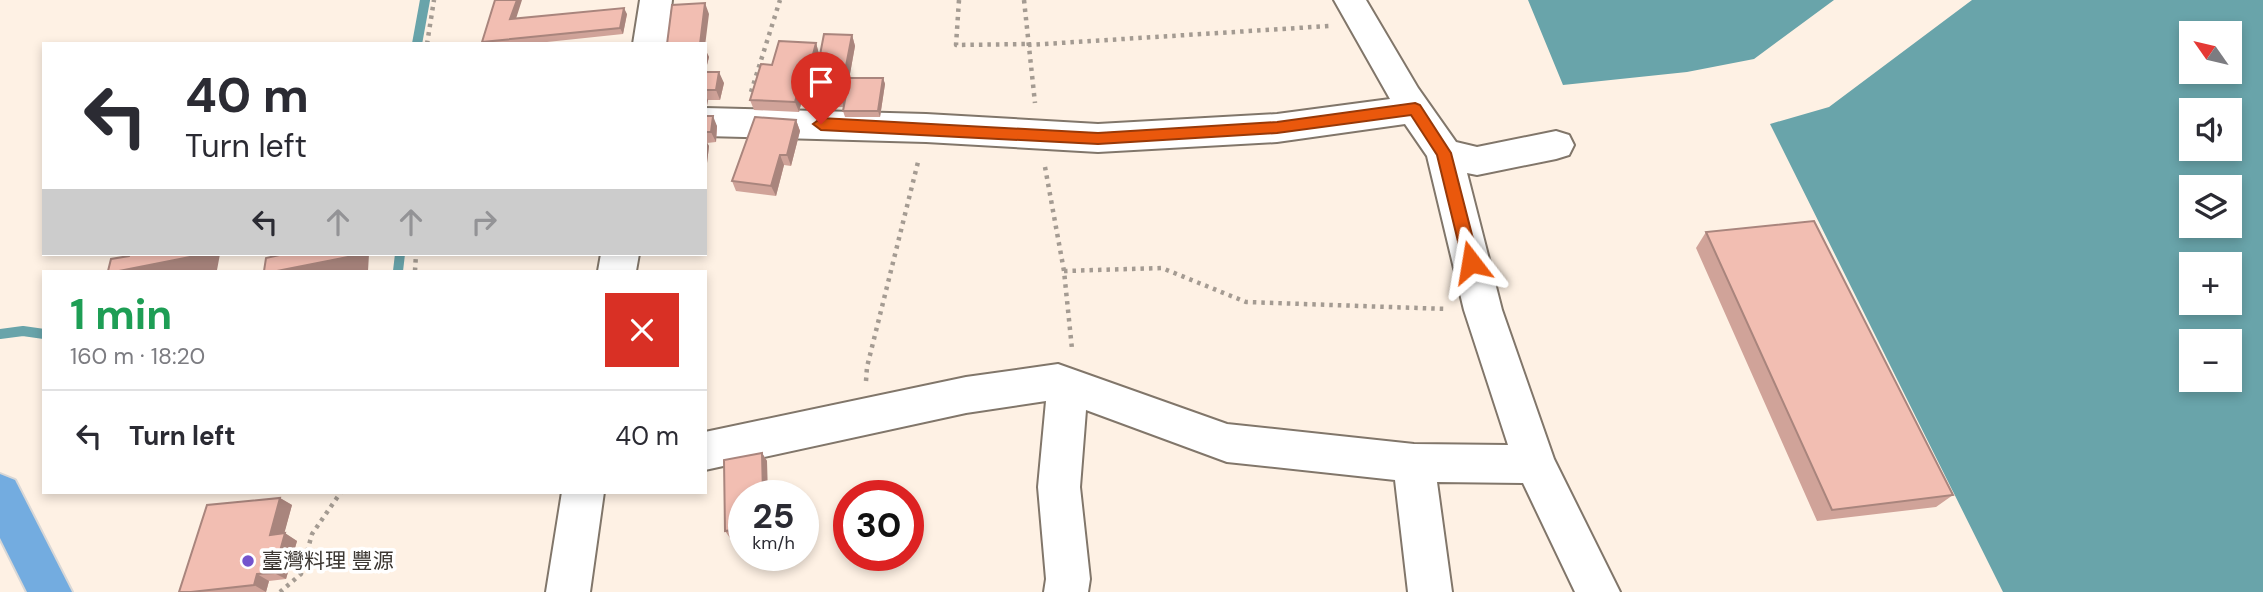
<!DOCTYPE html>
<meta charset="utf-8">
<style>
:root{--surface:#fff;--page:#f2f2f3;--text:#2b2b33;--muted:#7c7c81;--line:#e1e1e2}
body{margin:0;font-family:"DM Sans","Noto Sans JP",sans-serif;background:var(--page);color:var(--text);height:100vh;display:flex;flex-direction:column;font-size:26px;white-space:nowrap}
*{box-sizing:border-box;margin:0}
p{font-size:23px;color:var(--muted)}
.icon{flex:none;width:38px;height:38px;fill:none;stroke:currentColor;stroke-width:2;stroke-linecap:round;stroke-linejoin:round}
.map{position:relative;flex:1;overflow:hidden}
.side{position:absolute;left:42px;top:270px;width:665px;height:224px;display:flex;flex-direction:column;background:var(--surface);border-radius:0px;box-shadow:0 4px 10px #0003}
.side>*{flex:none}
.top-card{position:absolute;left:42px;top:42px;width:665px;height:214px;border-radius:0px;box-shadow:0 4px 10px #0003;background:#fff;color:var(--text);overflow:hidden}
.needle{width:46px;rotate:304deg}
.fabs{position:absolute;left:2179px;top:21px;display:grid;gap:14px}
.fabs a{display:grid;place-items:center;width:63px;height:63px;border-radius:0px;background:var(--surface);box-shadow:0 4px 10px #0003;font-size:35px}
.speed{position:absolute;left:728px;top:480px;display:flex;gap:14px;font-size:35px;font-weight:700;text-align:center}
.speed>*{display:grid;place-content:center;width:91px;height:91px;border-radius:50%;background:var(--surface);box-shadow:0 4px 10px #0003;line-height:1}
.speed small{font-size:18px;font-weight:400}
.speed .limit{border:10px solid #d22;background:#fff;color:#111}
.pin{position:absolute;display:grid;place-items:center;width:60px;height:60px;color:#fff;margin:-72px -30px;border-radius:50% 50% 50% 0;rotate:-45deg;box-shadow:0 0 7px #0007}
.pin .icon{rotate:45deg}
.me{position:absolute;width:77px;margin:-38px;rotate:346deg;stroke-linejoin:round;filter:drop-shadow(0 0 5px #0008)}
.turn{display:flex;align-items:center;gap:24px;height:147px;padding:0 28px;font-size:32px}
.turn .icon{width:91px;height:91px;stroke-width:2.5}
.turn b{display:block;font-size:49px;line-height:60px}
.lanes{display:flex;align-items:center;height:66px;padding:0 28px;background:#0003;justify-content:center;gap:35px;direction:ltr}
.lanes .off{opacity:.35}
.round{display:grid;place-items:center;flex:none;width:74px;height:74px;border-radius:0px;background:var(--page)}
.overview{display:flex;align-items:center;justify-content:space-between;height:119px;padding:0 28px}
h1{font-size:42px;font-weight:700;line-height:52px;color:#1e9e55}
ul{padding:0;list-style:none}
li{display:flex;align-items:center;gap:21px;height:91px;padding:0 28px;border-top:2px solid var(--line)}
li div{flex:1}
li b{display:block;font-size:26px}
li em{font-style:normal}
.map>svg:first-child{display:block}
.water{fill:#69a4aa;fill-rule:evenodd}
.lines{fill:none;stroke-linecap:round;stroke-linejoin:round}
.stream{stroke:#69a4aa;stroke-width:10}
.minor-casing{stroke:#81766a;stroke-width:4}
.tertiary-casing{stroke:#81766a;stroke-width:4}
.trunk-casing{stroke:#d8d7d6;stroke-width:4}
.path{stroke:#a49b92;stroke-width:4.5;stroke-dasharray:3.5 5;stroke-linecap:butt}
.minor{fill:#fff;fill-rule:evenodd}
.tertiary{fill:#fff;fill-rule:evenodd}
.trunk{fill:#73ace0;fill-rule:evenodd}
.wall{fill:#d0a399}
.shaded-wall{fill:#a9857d}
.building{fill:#f2beb2;stroke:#a9857d;stroke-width:2}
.route{fill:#ea580c;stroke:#983908;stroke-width:2}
.poi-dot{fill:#7454cd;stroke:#fff;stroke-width:2.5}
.labels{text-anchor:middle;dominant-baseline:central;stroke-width:7;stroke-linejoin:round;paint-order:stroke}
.poi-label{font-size:21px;fill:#3c3732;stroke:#fff;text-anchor:start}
</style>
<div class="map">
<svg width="2263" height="592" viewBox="0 0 2263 592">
<rect width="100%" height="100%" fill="#fef1e4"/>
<path class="water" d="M 1528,0 L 1834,0 L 1754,59 L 1687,72 L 1563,85 Z
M 1972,0 L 2263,0 L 2263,592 L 2003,592 L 1770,124 L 1829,107 ZM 2191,33 L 2230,33 L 2230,72 L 2191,72 ZM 2191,110 L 2230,110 L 2230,149 L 2191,149 ZM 2191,187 L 2230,187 L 2230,226 L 2191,226 ZM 2191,264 L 2230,264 L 2230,303 L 2191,303 ZM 2191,341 L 2230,341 L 2230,380 L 2191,380 Z"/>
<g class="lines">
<path class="stream" d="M 417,44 L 425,0
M 398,271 L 400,254
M 0,334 L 23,331 L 44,334"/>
<g class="minor-casing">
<path id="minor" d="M 1334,0 L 1366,0 L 1418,88 L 1456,142 L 1477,147 L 1556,131 L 1569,135 L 1574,145 L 1569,155 L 1556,159 L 1477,175 L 1467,173 L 1502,310 L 1554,459 L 1620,592 L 1575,592 L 1523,483 L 1437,482 L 1452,592 L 1408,592 L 1395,480 L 1227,462 L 1086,410 L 1080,487 L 1090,579 L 1088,592 L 1044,592 L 1046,579 L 1038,487 L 1046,401 L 966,413 L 705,470 L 705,432 L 966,377 L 1058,364 L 1227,424 L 1414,444 L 1508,445 L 1464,310 L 1427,156 L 1405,124 L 1277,142 L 1098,152 L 926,142 L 705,136 L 705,108 L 926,114 L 1098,124 L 1277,114 L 1390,99 Z"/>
</g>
<g class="tertiary-casing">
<path id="tertiary" d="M 640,0 L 672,0 L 667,44 L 633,44 Z
M 601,254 L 639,254 L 636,271 L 598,271 Z
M 562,492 L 604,492 L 590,592 L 546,592 Z"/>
</g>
<g class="trunk-casing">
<path id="trunk" d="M 0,474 L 15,480 L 72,592 L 27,592 L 0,538 Z"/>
</g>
<path class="path" d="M 959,0 L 956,45 L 1028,44
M 1024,0 L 1035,103
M 427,44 L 434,0
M 1028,45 L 1329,26
M 751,92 L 780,0
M 1045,167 L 1064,271 L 1072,349
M 415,271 L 416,254
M 1064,271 L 1162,268 L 1246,302 L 1447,309
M 866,381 L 867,367 L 919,158
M 280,592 L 301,574 L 312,534 L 341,492"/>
<use href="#minor" class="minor"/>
<use href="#tertiary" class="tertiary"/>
<use href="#trunk" class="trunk"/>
</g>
<path class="wall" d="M 627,14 L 623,34 L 528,44 L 483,44 L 482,42 L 516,19 Z
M 852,35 L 855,46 L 844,107 L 815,107 L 812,96 Z
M 816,43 L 819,54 L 814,73 L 809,73 L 799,112 L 754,110 L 750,100 L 772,65 Z
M 705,49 L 709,57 L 705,72 L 724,83 L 720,100 L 708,100 L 706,111 L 705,111 Z
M 883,78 L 885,84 L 880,117 L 845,117 L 843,111 Z
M 705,116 L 717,126 L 716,142 L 707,143 L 709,146 L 707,163 L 705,163 Z
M 796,120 L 800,131 L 791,166 L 784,165 L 776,196 L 736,191 L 732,181 Z
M 1706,232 L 1953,495 L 1936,507 L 1817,521 L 1696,248 Z
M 762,453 L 767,461 L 744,495 L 744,536 L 730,538 L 725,531 Z
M 280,498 L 292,505 L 284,533 L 297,541 L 286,579 L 269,581 L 266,592 L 179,592 Z"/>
<path class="shaded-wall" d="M 517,0 L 522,0 L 514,25 L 510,19 Z
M 705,3 L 709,14 L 705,46 L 705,44 L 700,44 Z
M 624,8 L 627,14 L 623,34 L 620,28 Z
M 852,35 L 855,46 L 844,107 L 840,97 Z
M 816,43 L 819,54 L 814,73 L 811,62 Z
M 705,49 L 709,57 L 705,73 Z
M 806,62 L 809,73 L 799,112 L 795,102 Z
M 719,72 L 724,83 L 720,100 L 716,90 Z
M 883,78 L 885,84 L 880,117 L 878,111 Z
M 705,95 L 708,100 L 706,111 L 705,108 Z
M 713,116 L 717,126 L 716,142 L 711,132 Z
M 796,120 L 800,131 L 791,166 L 787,155 Z
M 705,139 L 709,146 L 707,163 L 705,158 Z
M 780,155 L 784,165 L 776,196 L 771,186 Z
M 200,254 L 220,254 L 217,270 L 119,271 Z
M 353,254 L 369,254 L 368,271 L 277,271 Z
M 762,453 L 767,461 L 768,495 L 763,495 Z
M 280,498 L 292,505 L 282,542 L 270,535 Z
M 285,533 L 297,541 L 286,579 L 274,573 Z
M 257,574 L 269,581 L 266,592 L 254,585 Z"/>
<path class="building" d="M 495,0 L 517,0 L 510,19 L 624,8 L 620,28 L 482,42 Z
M 705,3 L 700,44 L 667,44 L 672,5 Z
M 824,34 L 852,35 L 840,97 L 812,96 Z
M 779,41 L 816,43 L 811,62 L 806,62 L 795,102 L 750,100 L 761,64 L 772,65 Z
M 705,72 L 719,72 L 716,90 L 705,90 Z
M 849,78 L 883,78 L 878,111 L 843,111 Z
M 705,116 L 713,116 L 711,132 L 705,132 Z
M 755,117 L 796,120 L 787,155 L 780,155 L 771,186 L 732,181 Z
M 1814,221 L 1953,495 L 1832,510 L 1706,232 Z
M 130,254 L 200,254 L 200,255 L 119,271 L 108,271 L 111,259 L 129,256 Z
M 284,254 L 353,254 L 353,256 L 277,271 L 264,271 L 266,258 Z
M 762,453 L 763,495 L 744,495 L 744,528 L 725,531 L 724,460 Z
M 280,498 L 270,535 L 285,533 L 274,573 L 257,574 L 254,585 L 191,592 L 179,592 L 207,505 Z"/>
<path class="route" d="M 1415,103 L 1420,105 L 1451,153 L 1479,262 L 1476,266 L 1471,268 L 1463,262 L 1437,155 L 1411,115 L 1277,133 L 1098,144 L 821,130 L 813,124 L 821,118 L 1098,133 L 1277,122 Z"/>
<circle class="poi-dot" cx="248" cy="561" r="7"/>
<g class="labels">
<g class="poi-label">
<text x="262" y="561">臺灣料理 豐源</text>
</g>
</g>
</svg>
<div class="fabs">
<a><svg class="needle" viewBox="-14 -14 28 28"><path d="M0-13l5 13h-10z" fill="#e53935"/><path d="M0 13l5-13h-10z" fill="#7c7c81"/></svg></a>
<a><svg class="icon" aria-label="sound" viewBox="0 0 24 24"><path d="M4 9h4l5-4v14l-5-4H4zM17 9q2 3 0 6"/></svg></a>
<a><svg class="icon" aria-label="layers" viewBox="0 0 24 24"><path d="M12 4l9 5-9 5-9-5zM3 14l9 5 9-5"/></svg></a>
<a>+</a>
<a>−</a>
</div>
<div class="speed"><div>25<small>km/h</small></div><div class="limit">30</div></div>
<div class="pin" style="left:821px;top:124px;background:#d93025"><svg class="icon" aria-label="arrive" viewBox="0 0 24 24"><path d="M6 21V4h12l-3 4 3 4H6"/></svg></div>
<svg class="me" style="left:1471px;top:262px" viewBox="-20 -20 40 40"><path d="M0-17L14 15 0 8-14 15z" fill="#ea580c" stroke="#fff" stroke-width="4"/></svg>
<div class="top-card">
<div class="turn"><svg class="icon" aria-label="left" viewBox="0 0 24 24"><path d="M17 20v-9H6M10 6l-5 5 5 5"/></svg><div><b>40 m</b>Turn left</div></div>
<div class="lanes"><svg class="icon" aria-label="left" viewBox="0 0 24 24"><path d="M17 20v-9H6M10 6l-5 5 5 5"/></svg><svg class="icon off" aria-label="ahead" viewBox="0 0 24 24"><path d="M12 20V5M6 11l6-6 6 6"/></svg><svg class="icon off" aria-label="ahead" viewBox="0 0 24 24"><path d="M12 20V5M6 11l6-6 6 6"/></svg><svg class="icon off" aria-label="right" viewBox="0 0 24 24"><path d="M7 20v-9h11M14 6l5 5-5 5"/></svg></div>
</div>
<section class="side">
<div class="overview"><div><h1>1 min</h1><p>160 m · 18:20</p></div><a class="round" style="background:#d93025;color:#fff"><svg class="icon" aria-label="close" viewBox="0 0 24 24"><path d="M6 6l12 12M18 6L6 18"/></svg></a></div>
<ul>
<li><svg class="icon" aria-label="left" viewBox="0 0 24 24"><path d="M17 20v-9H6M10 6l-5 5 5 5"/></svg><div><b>Turn left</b></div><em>40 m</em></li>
</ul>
</section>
</div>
